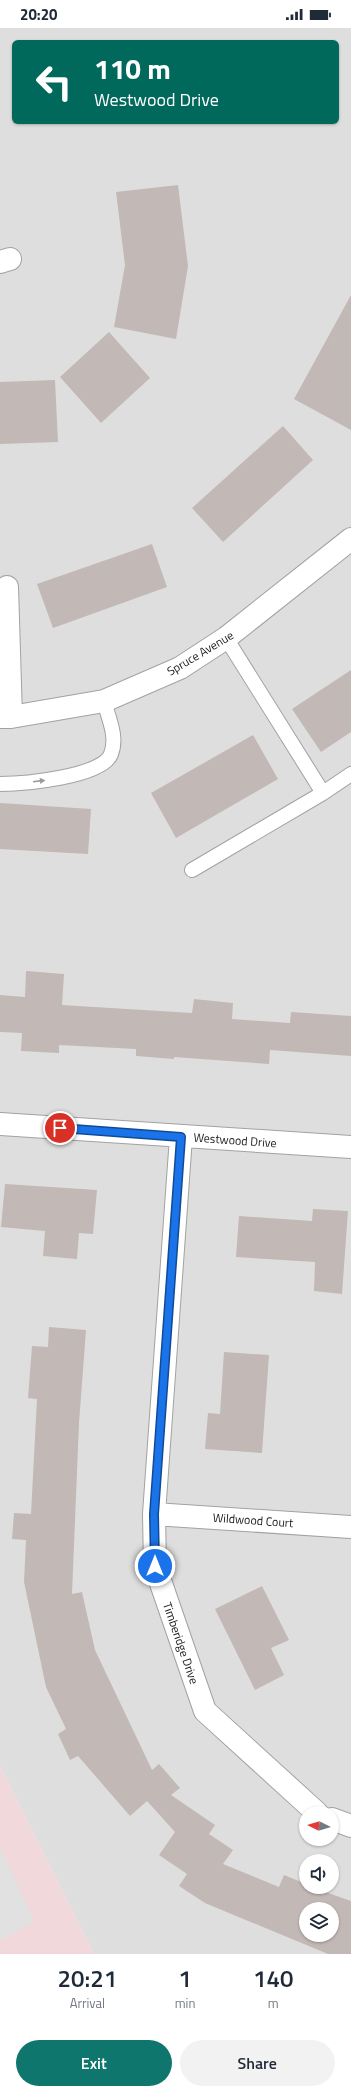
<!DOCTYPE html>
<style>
:root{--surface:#fff;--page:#f2f2f3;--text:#1f2937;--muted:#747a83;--accent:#0f766e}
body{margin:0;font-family:"Titillium Web",sans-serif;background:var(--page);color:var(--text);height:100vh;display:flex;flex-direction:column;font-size:15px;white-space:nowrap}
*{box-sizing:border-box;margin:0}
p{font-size:13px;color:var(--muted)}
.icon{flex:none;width:22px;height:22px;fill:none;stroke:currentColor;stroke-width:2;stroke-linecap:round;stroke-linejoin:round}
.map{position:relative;height:1926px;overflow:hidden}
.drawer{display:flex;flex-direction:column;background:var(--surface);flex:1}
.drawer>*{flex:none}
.banner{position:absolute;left:12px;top:12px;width:327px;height:84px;border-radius:6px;box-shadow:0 1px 3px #0004;background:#00695c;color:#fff;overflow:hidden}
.needle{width:26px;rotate:275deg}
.buttons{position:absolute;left:299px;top:1778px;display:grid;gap:8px}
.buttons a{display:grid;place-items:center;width:40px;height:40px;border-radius:50%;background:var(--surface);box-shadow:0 1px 3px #0004;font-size:20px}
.pin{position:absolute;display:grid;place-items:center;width:34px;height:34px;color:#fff;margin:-17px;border:2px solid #fff;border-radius:50%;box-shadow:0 1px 4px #0007}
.me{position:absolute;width:44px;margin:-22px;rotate:0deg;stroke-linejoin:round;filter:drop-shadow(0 0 3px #0008)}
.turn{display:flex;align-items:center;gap:14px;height:84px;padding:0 16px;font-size:18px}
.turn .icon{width:52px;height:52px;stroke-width:2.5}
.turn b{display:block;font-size:28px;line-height:34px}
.eta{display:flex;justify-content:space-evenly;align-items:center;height:68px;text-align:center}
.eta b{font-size:24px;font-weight:600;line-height:28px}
.primary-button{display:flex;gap:8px;margin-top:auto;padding:8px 16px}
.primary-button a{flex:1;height:46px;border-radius:24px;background:var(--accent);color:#fff;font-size:16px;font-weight:600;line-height:46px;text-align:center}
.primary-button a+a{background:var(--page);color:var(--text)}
.status{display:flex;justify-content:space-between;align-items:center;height:28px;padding:0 20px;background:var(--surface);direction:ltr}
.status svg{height:11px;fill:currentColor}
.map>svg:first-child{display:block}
.residential{fill:#dfdedf;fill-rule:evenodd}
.commercial{fill:#f1d9db}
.parking{fill:#e1e1e1}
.building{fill:#c2b8b5;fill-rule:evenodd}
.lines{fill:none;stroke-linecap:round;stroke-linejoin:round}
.lane-casing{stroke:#a2a2a2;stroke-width:16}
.street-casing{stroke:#a2a2a2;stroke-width:24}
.lane{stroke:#fff;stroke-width:14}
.street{stroke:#fff;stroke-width:22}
.oneway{fill:#9b9b9b}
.route-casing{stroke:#114b97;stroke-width:10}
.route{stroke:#1a73e8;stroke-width:7}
.labels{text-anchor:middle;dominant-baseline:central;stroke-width:3;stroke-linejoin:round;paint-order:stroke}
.street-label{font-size:12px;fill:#212121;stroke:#fff}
</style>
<div class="status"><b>20:20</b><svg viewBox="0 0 49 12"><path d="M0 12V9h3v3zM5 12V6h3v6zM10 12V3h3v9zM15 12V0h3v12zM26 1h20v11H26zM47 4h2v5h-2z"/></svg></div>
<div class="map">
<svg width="351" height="1926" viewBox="0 0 351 1926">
<rect width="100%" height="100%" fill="#f1ede9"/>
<path class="residential" d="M 0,0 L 351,0 L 351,1926 L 94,1926 L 0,1738 ZM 14,14 L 337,14 L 337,94 L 14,94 ZM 306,1785 L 332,1785 L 332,1811 L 306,1811 ZM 306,1833 L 332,1833 L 332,1859 L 306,1859 ZM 306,1881 L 332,1881 L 332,1907 L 306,1907 Z"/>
<path class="commercial" d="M 0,1738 L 94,1926 L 0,1926 Z"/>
<path class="parking" d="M 0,1819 L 34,1893 L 0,1913 Z"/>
<path class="building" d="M 178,157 L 188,238 L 176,311 L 114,299 L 125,237 L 116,164 Z
M 351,267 L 351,402 L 294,371 Z
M 109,304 L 150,350 L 101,395 L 60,349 Z
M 55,352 L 58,414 L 0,416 L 0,354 Z
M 283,398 L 313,432 L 223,514 L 192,480 Z
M 152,516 L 167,559 L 53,600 L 37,556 Z
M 351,642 L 351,704 L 321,724 L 292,681 Z
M 253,707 L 278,751 L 176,810 L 151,765 Z
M 0,775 L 91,781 L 88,826 L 0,821 Z
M 26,943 L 64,946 L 62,977 L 192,985 L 194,971 L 233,975 L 232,991 L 290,995 L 291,984 L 351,988 L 351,1028 L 270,1022 L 269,1036 L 174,1029 L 174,1031 L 136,1028 L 136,1021 L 59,1017 L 59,1025 L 21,1023 L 22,1005 L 0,1004 L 0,967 L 25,969 Z
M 5,1156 L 97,1162 L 93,1206 L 79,1205 L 77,1231 L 43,1228 L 45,1203 L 1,1199 Z
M 313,1181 L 348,1183 L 342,1266 L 314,1263 L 315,1234 L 236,1229 L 239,1188 L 312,1193 Z
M 49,1299 L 86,1302 L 79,1395 L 72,1566 L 82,1564 L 95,1622 L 152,1742 L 159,1736 L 180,1760 L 171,1767 L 215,1797 L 209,1806 L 233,1822 L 223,1836 L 279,1859 L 284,1847 L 306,1856 L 306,1859 L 311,1859 L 351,1873 L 351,1926 L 328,1926 L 205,1875 L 179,1858 L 187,1846 L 159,1827 L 175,1804 L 147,1773 L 130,1788 L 78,1728 L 70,1732 L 58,1706 L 66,1701 L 46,1659 L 24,1554 L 26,1512 L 12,1511 L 14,1485 L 31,1486 L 37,1371 L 28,1370 L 32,1318 L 48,1319 ZM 306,1881 L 332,1881 L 332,1907 L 306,1907 Z
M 224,1324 L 269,1327 L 262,1425 L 205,1421 L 208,1385 L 220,1386 Z
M 262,1558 L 289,1612 L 271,1620 L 284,1647 L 255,1662 L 215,1581 Z"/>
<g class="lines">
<g class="lane-casing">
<path id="lane" d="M 226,610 L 323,765
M 0,756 C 22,756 103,749 111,726 C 118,709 108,689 104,673
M 192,842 L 323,765 L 351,746"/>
</g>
<g class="street-casing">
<path id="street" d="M 0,234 L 10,231
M 7,559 L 11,689
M 0,689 L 11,689 L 104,673 L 180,640 L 226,610 L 351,511
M 0,1096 L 351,1119
M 181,1109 L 154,1486 L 155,1538 L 205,1683 L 317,1785
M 154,1486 L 351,1499
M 332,1791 L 351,1798"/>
</g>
<use href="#lane" class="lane"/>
<use href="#street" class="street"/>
</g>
<defs><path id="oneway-solid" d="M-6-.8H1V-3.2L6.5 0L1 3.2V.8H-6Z"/></defs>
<use class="oneway" href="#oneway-solid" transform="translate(39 753) rotate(-7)"/>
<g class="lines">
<g class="route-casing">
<path id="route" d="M 60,1100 L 181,1109 L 154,1486 L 155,1538"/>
</g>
<use href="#route" class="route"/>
</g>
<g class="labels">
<g class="street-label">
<text transform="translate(200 625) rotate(-31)">Spruce Avenue</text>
<text transform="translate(235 1112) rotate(4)">Westwood Drive</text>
<text transform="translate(253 1492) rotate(4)">Wildwood Court</text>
<text transform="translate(181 1615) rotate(71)">Timberidge Drive</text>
</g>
</g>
</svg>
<div class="buttons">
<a><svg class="needle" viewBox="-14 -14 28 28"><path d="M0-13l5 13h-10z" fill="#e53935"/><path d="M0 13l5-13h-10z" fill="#747a83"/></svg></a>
<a><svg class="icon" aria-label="sound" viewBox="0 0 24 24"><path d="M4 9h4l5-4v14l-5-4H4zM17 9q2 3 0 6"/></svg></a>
<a><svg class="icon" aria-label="layers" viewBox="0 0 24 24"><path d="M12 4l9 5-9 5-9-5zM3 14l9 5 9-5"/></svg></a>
</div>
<div class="pin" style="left:60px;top:1100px;background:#d93025"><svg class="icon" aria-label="arrive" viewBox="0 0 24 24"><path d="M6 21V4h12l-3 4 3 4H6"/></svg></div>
<svg class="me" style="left:155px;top:1538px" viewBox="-20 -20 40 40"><circle r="17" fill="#1a73e8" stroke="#fff" stroke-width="3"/><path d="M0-11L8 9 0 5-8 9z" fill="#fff"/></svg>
<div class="banner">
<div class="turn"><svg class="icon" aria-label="left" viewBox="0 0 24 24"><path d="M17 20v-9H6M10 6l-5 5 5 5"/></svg><div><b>110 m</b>Westwood Drive</div></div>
</div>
</div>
<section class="drawer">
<div class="eta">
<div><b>20:21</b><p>Arrival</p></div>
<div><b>1</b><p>min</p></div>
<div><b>140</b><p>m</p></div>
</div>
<div class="primary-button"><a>Exit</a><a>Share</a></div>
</section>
